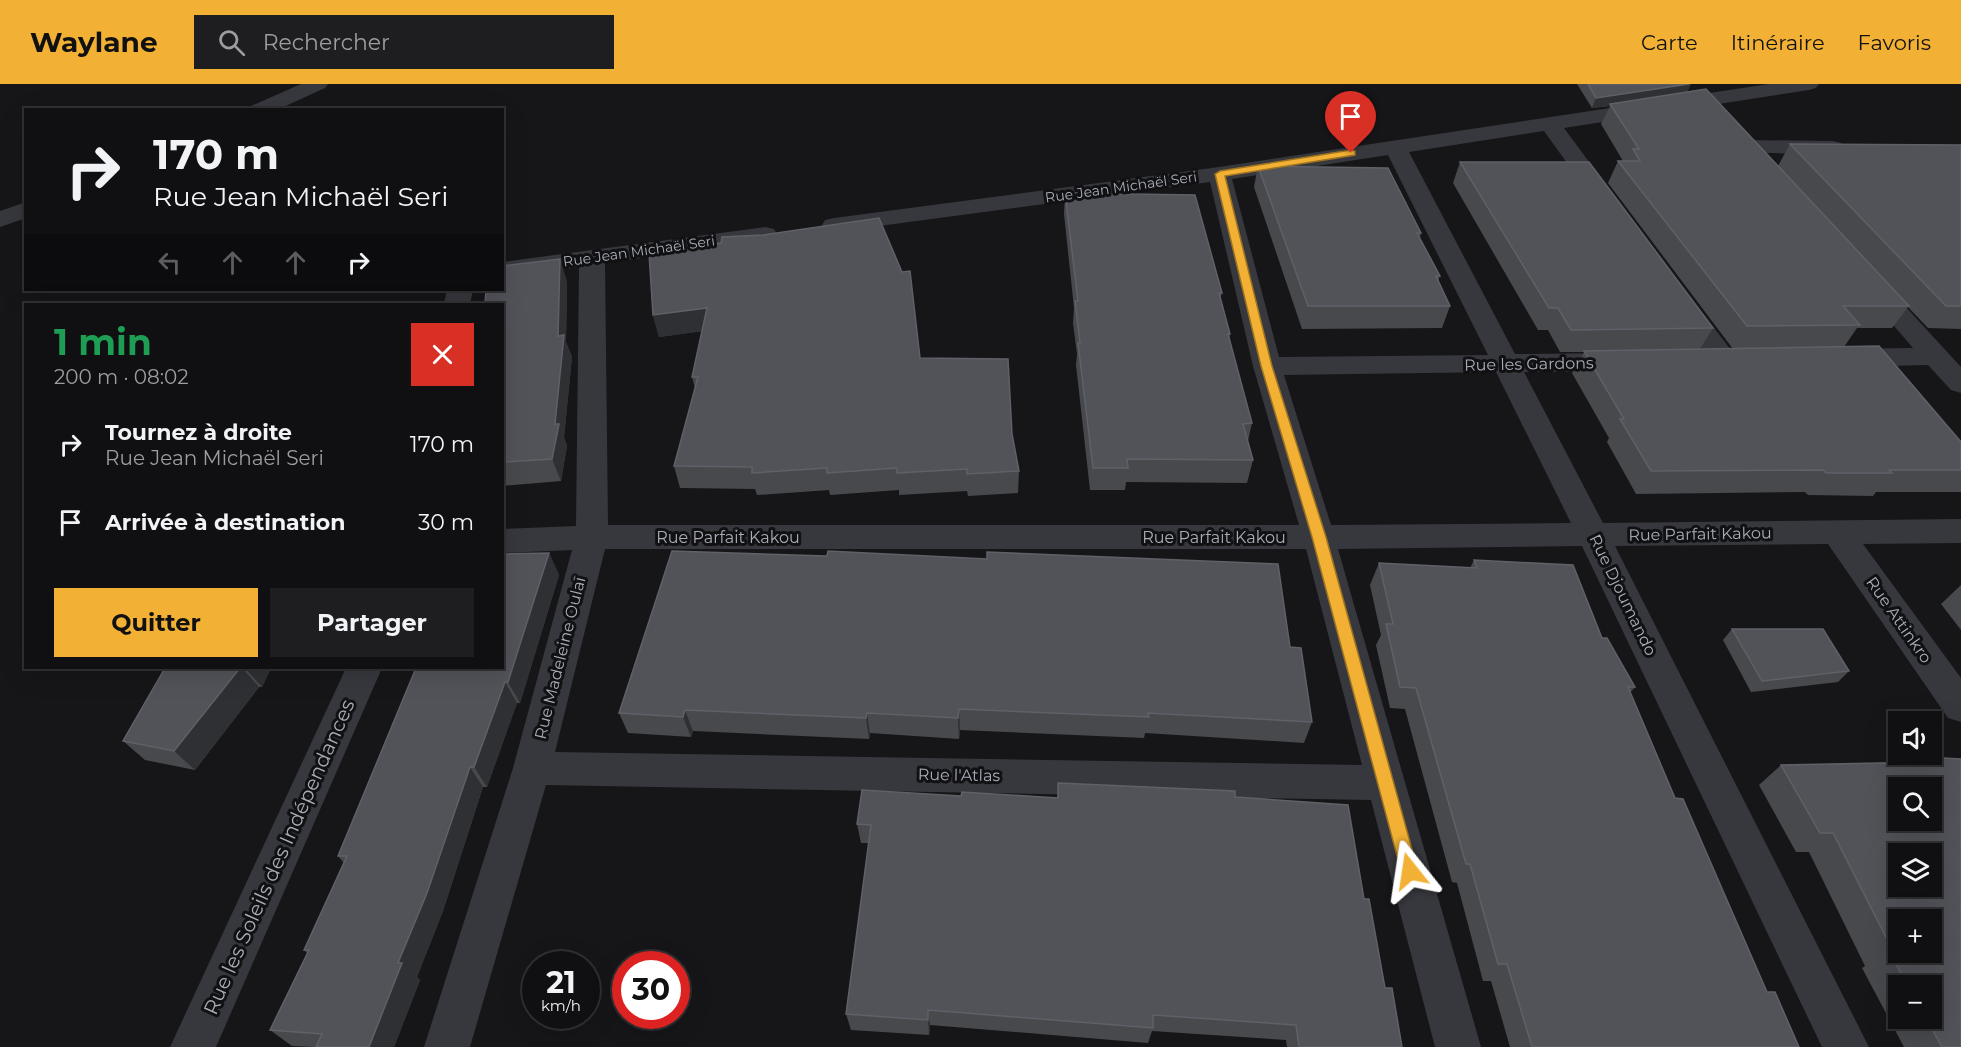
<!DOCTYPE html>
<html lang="fr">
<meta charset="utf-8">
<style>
:root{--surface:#101012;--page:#1e1e20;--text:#f1f3f6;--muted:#9c9d9f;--line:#303032;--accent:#f2b134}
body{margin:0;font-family:Montserrat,sans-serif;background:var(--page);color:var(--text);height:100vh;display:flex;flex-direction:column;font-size:22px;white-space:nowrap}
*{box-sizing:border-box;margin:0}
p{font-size:20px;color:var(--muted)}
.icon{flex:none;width:33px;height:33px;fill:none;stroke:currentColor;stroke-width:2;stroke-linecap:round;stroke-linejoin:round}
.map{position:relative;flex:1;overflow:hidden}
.panel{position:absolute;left:24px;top:219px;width:480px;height:366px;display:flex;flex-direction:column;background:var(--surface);border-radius:0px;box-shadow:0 6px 24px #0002,0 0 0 2px var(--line)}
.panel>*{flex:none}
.guide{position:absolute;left:24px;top:24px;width:480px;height:183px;border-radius:0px;box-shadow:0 6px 24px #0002,0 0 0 2px var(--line);background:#101012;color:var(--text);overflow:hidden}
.controls{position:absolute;left:1888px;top:627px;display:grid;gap:12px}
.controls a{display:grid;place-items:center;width:54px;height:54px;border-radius:0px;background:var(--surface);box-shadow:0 6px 24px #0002,0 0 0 2px var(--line);font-size:30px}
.speed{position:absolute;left:522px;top:867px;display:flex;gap:12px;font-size:30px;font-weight:700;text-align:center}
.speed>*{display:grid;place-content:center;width:78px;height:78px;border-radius:50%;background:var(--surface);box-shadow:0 6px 24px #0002,0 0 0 2px var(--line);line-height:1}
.speed small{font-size:15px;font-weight:400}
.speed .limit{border:9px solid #d22;background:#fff;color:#111}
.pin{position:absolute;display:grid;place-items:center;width:51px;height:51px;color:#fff;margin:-62px -26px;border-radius:50% 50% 50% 0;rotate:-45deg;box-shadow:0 0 6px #0007}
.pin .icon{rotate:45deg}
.me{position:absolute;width:66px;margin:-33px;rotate:345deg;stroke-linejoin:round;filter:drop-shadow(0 0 4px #0008)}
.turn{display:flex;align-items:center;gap:21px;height:126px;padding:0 30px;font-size:27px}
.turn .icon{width:78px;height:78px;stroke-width:2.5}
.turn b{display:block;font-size:42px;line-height:51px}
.lanes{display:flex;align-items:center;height:57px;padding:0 30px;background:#0003;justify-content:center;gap:30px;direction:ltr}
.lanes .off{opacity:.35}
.round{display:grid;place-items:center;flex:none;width:63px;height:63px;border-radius:0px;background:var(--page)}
.overview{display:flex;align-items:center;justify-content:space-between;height:102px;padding:0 30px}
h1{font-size:36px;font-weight:700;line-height:45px;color:#1e9e55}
.action{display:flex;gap:12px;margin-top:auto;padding:12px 30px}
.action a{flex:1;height:69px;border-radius:0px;background:var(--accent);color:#111;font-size:24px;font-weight:700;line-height:69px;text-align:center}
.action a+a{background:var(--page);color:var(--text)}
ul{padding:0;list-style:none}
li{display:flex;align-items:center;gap:18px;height:78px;padding:0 30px}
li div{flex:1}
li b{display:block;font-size:22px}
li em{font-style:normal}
header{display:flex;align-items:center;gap:36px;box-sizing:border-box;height:84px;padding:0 30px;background:var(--accent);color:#111}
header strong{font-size:28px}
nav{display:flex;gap:33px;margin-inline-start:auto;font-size:21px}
.search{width:420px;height:54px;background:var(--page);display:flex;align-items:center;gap:15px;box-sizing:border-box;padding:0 21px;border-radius:0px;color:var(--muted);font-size:22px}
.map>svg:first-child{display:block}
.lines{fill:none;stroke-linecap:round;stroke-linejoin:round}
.minor{fill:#37383d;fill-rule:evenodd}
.wall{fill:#47494d;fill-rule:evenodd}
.shaded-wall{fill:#2f3033}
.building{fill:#525359;stroke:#5f6168;stroke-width:1.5;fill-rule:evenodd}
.route{fill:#f2b134;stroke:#9d7322;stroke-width:1.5}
.labels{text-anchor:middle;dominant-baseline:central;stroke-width:6;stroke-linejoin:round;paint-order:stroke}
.far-street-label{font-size:14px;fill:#a8adb8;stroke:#111113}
.street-label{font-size:16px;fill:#a8adb8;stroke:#111113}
.near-street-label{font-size:20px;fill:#a8adb8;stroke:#111113}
</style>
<header>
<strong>Waylane</strong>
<div class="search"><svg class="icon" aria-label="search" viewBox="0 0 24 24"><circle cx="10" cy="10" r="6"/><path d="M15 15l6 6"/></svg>Rechercher</div>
<nav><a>Carte</a><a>Itinéraire</a><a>Favoris</a></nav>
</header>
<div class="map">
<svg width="1961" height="963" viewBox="0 0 1961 963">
<rect width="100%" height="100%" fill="#161618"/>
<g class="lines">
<path class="minor" d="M 301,0 L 328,0 L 325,4 L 277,26 L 248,26 L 251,22 Z
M 1769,0 L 1819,0 L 1816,4 L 1809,6 L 1564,44 L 1615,113 L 1611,118 L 1603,120 L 1595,118 L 1544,47 L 1409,68 L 1515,270 L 1622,269 L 1632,272 L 1636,278 L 1632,284 L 1622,287 L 1524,288 L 1603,439 L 1961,435 L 1961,459 L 1863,460 L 1961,594 L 1961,638 L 1948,634 L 1828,460 L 1615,462 L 1869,963 L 1822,963 L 1582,462 L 1338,465 L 1481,963 L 1435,963 L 1371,716 L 546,701 L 470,963 L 424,963 L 513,684 L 572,466 L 502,469 L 502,445 L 576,442 L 579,183 L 502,194 L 502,178 L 765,143 L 774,145 L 777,150 L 774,155 L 765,157 L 605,179 L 608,441 L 1299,441 L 1253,282 L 1210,98 L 834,148 L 825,146 L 822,141 L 825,136 L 834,134 L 1219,83 ZM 1388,71 L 1488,271 L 1279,273 L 1232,95 ZM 1496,288 L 1571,439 L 1331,441 L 1284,291 ZM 605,465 L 1306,465 L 1362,681 L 555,668 Z
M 1746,56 L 1833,57 L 1841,59 L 1844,64 L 1841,69 L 1833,71 L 1738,68 L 1735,63 L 1738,58 Z
M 26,118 L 26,134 L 0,143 L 0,127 Z
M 1872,193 L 1881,196 L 1961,283 L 1961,309 L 1951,306 L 1928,281 L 1845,283 L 1835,280 L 1831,274 L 1835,268 L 1845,265 L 1913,264 L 1859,201 L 1863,196 Z
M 447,206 L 473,206 L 470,220 L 444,220 Z
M 1680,209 L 1689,211 L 1734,270 L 1738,276 L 1734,282 L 1724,285 L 1714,282 L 1667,217 L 1671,211 Z
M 346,584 L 382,584 L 216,963 L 170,963 Z"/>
</g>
<path class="wall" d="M 1577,0 L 1691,0 L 1687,8 L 1778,82 L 1790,60 L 1961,61 L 1961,245 L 1928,244 L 1908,223 L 1892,244 L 1857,244 L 1844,263 L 1961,358 L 1961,408 L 1876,408 L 1873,412 L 1808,411 L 1805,408 L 1636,410 L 1607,358 L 1609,354 L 1572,289 L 1584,268 L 1560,268 L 1548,246 L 1538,246 L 1453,99 L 1460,78 L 1713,244 L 1700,265 L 1733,265 L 1608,99 L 1618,77 L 1623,77 L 1601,40 L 1610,22 L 1592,24 Z
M 1258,82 L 1421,149 L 1420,154 L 1440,192 L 1438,197 L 1450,222 L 1442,244 L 1302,245 L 1254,103 Z
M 1065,109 L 1222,209 L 1220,215 L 1230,250 L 1229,255 L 1252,339 L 1248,357 L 1253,376 L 1247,399 L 1126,398 L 1125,406 L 1090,406 L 1076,281 L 1077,270 L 1073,239 L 1074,224 L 1064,130 Z
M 567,197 L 566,258 L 572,273 L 564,353 L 567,362 L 561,397 L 502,402 L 502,220 Z
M 653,231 L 920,274 L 1012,350 L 1019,387 L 1018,409 L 968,412 L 967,407 L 899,411 L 899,406 L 830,411 L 829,406 L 757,411 L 755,405 L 680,404 L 674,382 L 695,304 L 692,293 L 702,247 L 659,253 Z
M 549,469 L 559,491 L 520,619 L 517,619 L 487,703 L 483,703 L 443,827 L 417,893 L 420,896 L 394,963 L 313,963 L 292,962 L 270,946 L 307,869 L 304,866 L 344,779 L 338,772 Z
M 1474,476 L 1602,554 L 1635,603 L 1630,609 L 1675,714 L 1767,908 L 1799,963 L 1510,963 L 1491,897 L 1483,897 L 1457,799 L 1452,798 L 1405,625 L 1390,624 L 1376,561 L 1381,551 L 1370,501 L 1379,479 L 1470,484 Z
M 1961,501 L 1961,546 L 1941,520 Z
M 1732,545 L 1849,587 L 1838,598 L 1751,608 L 1723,556 Z
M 1290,563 L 1312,638 L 1304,659 L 1145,649 L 1144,654 L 960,646 L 959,655 L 870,649 L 869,655 L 693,647 L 691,653 L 628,649 L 619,629 Z
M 165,584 L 271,584 L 262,603 L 259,603 L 195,686 L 145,676 L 123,657 Z
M 1926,673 L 1961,675 L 1961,963 L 1904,963 L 1862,884 L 1865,882 L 1809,768 L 1796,768 L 1759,701 L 1781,681 L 1920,678 ZM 1899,902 L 1932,902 L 1932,934 L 1899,934 Z
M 1058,699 L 1235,713 L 1364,815 L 1385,904 L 1402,963 L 1287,963 L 1286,956 L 1152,947 L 1148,959 L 930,941 L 929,951 L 851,946 L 846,930 L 869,759 L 861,759 L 857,740 L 961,712 L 1057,714 Z"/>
<path class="shaded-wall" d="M 1691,0 L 1686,10 L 1610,20 L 1610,22 L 1592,24 L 1596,14 Z
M 560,175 L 567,197 L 566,258 L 572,273 L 564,353 L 567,362 L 561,397 L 552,375 L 558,252 Z
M 707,224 L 712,246 L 659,253 L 653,231 Z
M 549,469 L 559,491 L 520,619 L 508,598 Z
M 240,584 L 242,584 L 259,603 L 195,686 L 174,667 Z
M 245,584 L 271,584 L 262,603 Z
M 505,598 L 517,619 L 487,703 L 474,683 Z
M 959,625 L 960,646 L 959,655 L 958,634 Z
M 685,626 L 693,647 L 691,653 L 683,633 Z
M 867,629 L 870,649 L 869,655 L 866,634 Z
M 470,683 L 483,703 L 443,827 L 417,893 L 420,896 L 394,963 L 369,963 L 398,879 Z
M 928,926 L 930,941 L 929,951 L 928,936 Z"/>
<path class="building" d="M 1588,0 L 1689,0 L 1596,14 Z
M 1706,5 L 1909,222 L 1843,222 L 1860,241 L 1747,242 L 1618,77 L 1640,77 L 1633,65 L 1639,65 L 1610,20 Z
M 1790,60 L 1961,61 L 1961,222 L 1946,222 Z
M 1460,78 L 1589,78 L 1713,244 L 1571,246 L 1558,224 L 1549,224 Z
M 1258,82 L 1388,84 L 1421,149 L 1417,149 L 1440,192 L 1436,192 L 1450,222 L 1308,222 Z
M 1065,109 L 1195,111 L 1222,209 L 1219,209 L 1230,250 L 1228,250 L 1252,339 L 1243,340 L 1253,376 L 1127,375 L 1128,384 L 1093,384 L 1078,259 L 1080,259 L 1075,217 L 1078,217 Z
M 879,134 L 902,188 L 910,187 L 920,274 L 1008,275 L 1012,350 L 1019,387 L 967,390 L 967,385 L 897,389 L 897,384 L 827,389 L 827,384 L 752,389 L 752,383 L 674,382 L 698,293 L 692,293 L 707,224 L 653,231 L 649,169 L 721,159 L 722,153 L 763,151 Z
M 560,175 L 558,252 L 564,251 L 555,340 L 559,340 L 552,375 L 502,378 L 502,220 L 485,220 L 486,206 L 502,206 L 502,182 Z
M 1879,262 L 1961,358 L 1961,386 L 1889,386 L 1892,389 L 1826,389 L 1823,386 L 1651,387 L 1620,335 L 1624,335 L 1584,267 Z
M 672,467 L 827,472 L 828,467 L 987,475 L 987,468 L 1278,480 L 1290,563 L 1301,564 L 1312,638 L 1148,629 L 1149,633 L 959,625 L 958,634 L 867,629 L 866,634 L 685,626 L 683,633 L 619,629 Z
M 549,469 L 508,598 L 505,598 L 474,683 L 470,683 L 427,809 L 398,879 L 402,879 L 369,963 L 316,963 L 322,950 L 270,946 L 309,866 L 304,866 L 347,772 L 338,772 L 416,584 L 502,584 L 502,470 Z
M 1474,476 L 1573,481 L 1602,554 L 1607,554 L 1635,603 L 1628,603 L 1675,714 L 1683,715 L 1767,908 L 1775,908 L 1799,963 L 1532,963 L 1507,880 L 1498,880 L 1470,780 L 1466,780 L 1416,604 L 1400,603 L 1386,540 L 1393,540 L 1379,479 L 1477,484 Z
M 1732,545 L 1823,545 L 1849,587 L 1762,597 Z
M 165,584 L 240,584 L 174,667 L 123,657 Z
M 1926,673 L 1961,675 L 1961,963 L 1942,963 L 1926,934 L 1932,934 L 1932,902 L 1908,902 L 1889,867 L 1893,867 L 1833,749 L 1820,749 L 1781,681 L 1929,678 ZM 1899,704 L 1932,704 L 1932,736 L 1899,736 ZM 1899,770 L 1932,770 L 1932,802 L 1899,802 ZM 1899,836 L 1932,836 L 1932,868 L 1899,868 Z
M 1058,699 L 1235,707 L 1235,713 L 1348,721 L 1364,815 L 1369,815 L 1385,904 L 1392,904 L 1402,963 L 1299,963 L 1296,941 L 1153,931 L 1153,944 L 928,926 L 928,936 L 846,930 L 871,741 L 857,740 L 862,706 L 961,712 L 962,708 L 1058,714 Z"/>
<path class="route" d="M 1351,66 L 1355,67 L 1355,71 L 1225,92 L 1272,282 L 1326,453 L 1418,787 L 1416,793 L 1410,795 L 1404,793 L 1401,787 L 1312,453 L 1261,282 L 1215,90 L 1220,87 Z"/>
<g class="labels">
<g class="far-street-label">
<text transform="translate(1121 103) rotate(-8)">Rue Jean Michaël Seri</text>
<text transform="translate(639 167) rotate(-8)">Rue Jean Michaël Seri</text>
</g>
<g class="street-label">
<text transform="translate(1529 280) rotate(-1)">Rue les Gardons</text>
<text transform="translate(1700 450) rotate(-1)">Rue Parfait Kakou</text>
<text x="728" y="453">Rue Parfait Kakou</text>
<text x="1214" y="453">Rue Parfait Kakou</text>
<text transform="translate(1623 511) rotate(64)">Rue Djoumando</text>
<text transform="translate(1899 536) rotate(55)">Rue Attinkro</text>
<text transform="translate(560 574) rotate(-76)">Rue Madeleine Oulaï</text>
<text transform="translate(959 691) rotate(1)">Rue l'Atlas</text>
</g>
<g class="near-street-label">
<text transform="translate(279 773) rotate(-66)">Rue les Soleils des Indépendances</text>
</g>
</g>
</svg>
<div class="controls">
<a><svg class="icon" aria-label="sound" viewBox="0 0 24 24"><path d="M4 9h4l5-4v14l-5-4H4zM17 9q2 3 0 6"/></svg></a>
<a><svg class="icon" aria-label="search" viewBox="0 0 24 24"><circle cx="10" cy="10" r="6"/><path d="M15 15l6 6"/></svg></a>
<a><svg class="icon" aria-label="layers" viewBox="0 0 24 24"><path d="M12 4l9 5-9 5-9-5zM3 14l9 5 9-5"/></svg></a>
<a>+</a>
<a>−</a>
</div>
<div class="speed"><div>21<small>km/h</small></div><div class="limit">30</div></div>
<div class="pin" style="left:1351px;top:69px;background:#d93025"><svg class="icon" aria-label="arrive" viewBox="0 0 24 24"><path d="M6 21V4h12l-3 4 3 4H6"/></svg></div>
<svg class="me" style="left:1410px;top:787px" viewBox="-20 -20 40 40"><path d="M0-17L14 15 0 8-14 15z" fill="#f2b134" stroke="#fff" stroke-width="4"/></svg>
<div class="guide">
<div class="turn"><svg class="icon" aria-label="right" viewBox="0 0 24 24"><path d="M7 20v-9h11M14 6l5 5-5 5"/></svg><div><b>170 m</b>Rue Jean Michaël Seri</div></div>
<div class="lanes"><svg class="icon off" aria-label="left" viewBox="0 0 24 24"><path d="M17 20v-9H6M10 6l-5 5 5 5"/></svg><svg class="icon off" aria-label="ahead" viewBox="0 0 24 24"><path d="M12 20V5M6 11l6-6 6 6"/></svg><svg class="icon off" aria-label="ahead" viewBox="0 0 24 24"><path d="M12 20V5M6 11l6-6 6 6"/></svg><svg class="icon" aria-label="right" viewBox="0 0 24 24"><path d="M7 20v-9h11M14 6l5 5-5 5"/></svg></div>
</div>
<section class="panel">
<div class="overview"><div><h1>1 min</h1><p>200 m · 08:02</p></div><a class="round" style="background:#d93025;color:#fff"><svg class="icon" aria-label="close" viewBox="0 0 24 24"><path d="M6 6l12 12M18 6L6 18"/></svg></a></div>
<ul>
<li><svg class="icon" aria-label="right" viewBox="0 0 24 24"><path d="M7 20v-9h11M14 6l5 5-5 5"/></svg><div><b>Tournez à droite</b><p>Rue Jean Michaël Seri</p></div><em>170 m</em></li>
<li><svg class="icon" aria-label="arrive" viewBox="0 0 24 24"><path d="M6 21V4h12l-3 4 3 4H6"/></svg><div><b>Arrivée à destination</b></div><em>30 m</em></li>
</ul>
<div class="action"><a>Quitter</a><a>Partager</a></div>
</section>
</div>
